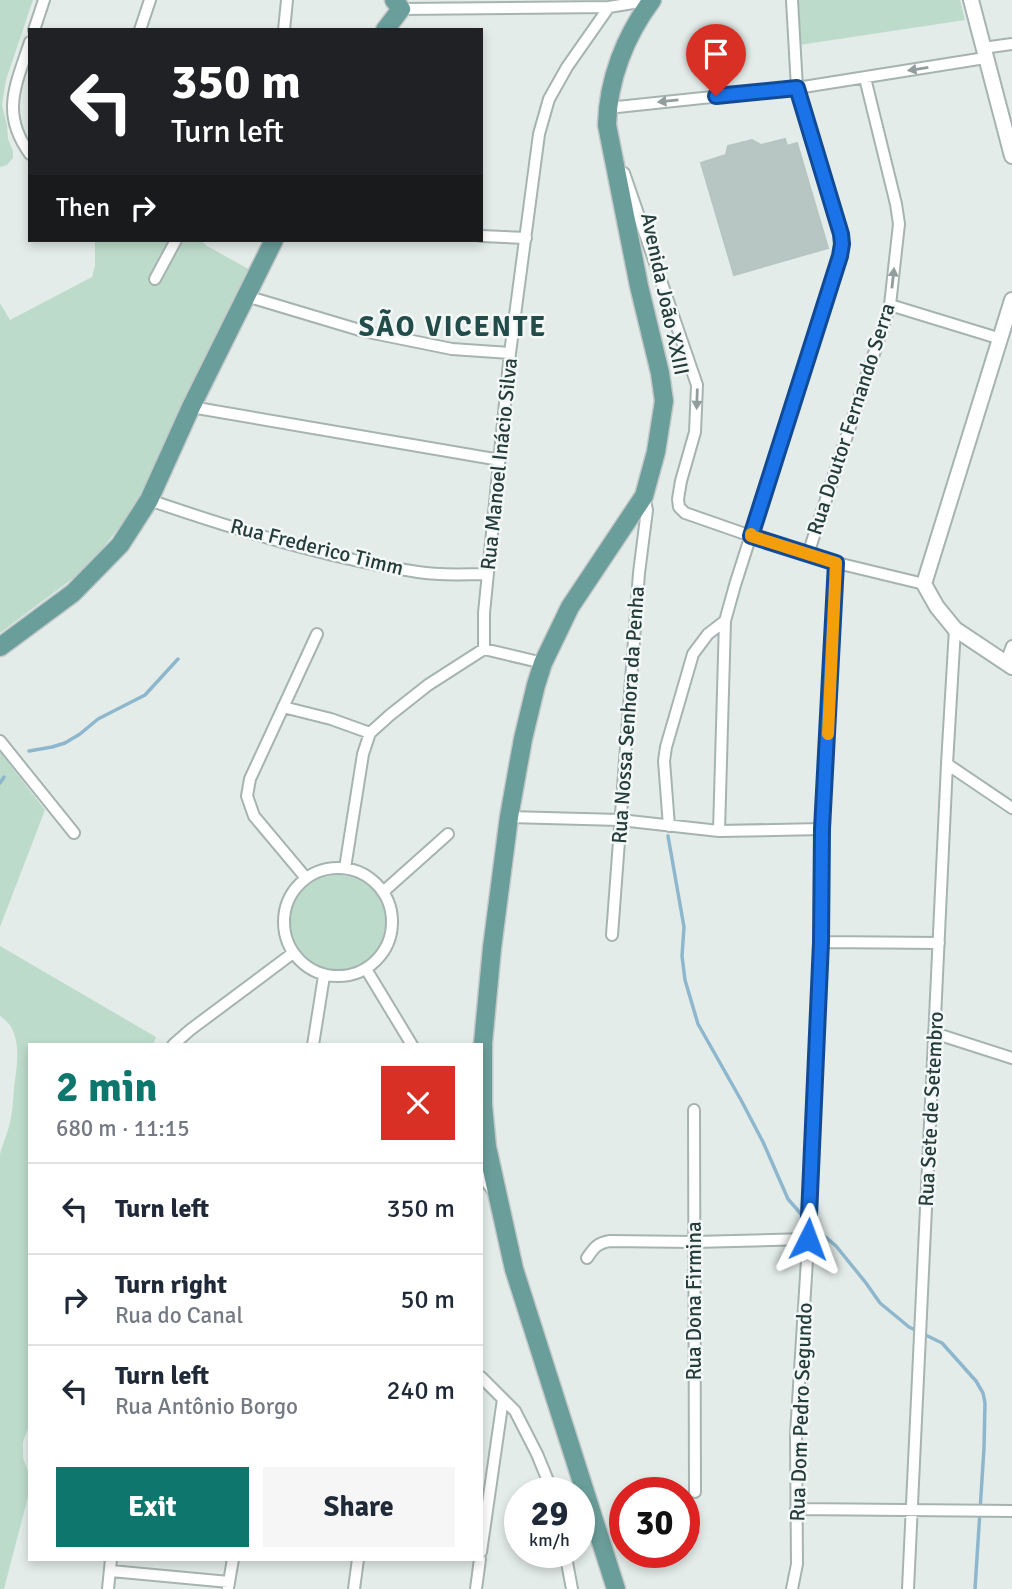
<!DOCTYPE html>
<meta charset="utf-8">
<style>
:root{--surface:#fff;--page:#f6f6f7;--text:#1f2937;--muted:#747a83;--line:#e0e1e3;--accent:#0f766e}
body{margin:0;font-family:Signika,sans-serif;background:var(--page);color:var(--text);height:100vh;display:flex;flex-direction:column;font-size:26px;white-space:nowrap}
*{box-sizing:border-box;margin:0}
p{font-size:23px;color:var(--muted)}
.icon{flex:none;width:38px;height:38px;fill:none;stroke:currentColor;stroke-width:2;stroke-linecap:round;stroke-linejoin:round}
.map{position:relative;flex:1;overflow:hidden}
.details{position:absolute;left:28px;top:1043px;width:455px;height:518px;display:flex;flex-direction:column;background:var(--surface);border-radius:0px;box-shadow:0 4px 10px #0003}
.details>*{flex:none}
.top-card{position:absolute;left:28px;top:28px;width:455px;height:214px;border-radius:0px;box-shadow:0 4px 10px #0003;background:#202124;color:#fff;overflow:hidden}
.speed{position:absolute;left:504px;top:1477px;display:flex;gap:14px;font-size:35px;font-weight:700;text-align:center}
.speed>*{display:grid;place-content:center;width:91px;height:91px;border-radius:50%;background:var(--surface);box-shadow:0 4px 10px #0003;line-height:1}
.speed small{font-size:18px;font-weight:400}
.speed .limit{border:10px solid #d22;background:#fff;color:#111}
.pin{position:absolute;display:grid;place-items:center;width:60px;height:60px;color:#fff;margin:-72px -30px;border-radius:50% 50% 50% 0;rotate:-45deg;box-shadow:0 0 7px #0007}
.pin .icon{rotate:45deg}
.me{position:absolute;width:77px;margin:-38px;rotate:3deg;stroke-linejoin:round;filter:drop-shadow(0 0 5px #0008)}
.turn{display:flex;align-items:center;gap:24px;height:147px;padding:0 28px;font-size:32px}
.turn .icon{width:91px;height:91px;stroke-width:2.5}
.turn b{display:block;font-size:49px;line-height:60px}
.then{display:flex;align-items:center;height:66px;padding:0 28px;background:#0003;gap:14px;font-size:26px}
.round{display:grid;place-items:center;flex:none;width:74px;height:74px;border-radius:0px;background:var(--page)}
.overview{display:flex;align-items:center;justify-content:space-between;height:119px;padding:0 28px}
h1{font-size:42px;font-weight:700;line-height:52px;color:var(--accent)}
.button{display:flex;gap:14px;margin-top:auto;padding:14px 28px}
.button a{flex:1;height:80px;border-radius:0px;background:var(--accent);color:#fff;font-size:28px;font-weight:700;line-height:80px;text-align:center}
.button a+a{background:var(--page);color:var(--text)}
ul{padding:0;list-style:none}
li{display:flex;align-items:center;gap:21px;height:91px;padding:0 28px;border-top:2px solid var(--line)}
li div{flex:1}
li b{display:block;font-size:26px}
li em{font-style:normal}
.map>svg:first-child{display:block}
.green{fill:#bddbcb}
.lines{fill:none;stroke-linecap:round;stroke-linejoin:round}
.stream{stroke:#8eb7cd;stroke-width:3.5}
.building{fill:#b8c6c3;stroke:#b5c5c1;stroke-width:2}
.minor-casing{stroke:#a6b4b1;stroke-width:14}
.tertiary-casing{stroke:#a6b4b1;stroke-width:18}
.primary-casing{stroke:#c2c8c8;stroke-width:21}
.minor{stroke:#fff;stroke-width:10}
.tertiary{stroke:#fff;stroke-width:14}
.primary{stroke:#6a9e9a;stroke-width:18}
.oneway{fill:#929e9c}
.route-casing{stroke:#114b97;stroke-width:18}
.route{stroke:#1a73e8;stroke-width:12}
.slow{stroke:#f59e0b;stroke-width:12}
.labels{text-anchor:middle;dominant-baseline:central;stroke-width:5;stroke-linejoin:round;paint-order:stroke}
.street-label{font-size:21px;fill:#243c3a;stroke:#f3f8f7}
.district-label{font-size:28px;font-weight:bold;letter-spacing:2px;fill:#214c4a;stroke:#f3f8f7}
</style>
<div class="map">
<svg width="1012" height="1589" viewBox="0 0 1012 1589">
<rect width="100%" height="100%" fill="#e3ece9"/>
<path class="green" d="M 0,0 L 33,0 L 6,80 L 2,105 L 7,125 L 8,139 L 13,151 L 13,158 L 7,165 L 0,167 Z
M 795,0 L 960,0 L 965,20 L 799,45 Z
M 95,240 L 200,240 L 207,246 L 252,271 L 180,429 L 132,511 L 88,567 L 0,633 L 0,303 L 10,320 L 92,277 L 95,266 Z
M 0,752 L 45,810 L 0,927 Z
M290 923a48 48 0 1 1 96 0a48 48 0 1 1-96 0Z
M 0,946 L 156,1037 L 153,1045 L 30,1045 L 30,1423 L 23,1442 L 23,1458 L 28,1471 L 30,1489 L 4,1589 L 0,1589 L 0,1154 C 3,1143 8,1132 10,1122 C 13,1110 13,1100 14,1088 C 17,1064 24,1031 0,1016 Z"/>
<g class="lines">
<path class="stream" d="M 29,751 L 52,747 L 65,743 L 80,734 L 98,719 L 145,695 L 178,659
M 0,783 L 4,777
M 668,836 L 684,927 L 682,956 L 685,980 L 698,1024 L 741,1100 L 763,1142 L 788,1199 L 807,1221
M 813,1226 L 836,1246 L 866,1283 L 880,1303 L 909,1327 L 942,1343 L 976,1381 L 983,1393 L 985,1403 L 984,1448 L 975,1589"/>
</g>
<path class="building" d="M 785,139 L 787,146 L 797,143 L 828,248 L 734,275 L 701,163 L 726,155 L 728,146 L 752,140 L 761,145 Z"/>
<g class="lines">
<g class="minor-casing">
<path id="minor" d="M 401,9 L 609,7 L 651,0
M 34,30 L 44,0
M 140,30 L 150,0
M 284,30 L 287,0
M 30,42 C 16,85 0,113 30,154
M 983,48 L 1012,44
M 608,108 L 797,88 L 985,58
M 624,173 L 697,385 L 695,432 L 681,481 L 678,499 L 679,507 L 685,513 L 751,536 L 837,563 L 924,584
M 481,236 L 526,238
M 155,279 L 176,240
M 246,296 L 363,331 L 452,349 L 510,353
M 890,305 L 1001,339
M 191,407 L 500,460
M 149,500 C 237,530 327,558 418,572 C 441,576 465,574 488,574
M 808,554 L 890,305 L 899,224 L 896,204 L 865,78
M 484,649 L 484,613 L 510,353 L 539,134 L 549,99 L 567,67 L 609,7
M 1006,662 L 1012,646
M 283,707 L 331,719 L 370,733
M 0,741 L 74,833
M 947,764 L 1012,808
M 509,817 L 620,820 L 719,831 L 822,829
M 669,826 L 664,761 L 666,747 L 693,654 L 708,634 L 725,621
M 719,831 L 725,621 L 735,585 L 840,256 L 842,244 L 841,234 L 797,88 L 792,0
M284 922a54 54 0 1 1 108 0a54 54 0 1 1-108 0Z
M 345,868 L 363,754 L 370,733 L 390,715 L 428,685 L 484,649 L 543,663
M 306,878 L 254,816 L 247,796 L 250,779 L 317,634
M 383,892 L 448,834
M 612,935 L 639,573 L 647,510 L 644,496
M 821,942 L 939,943
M 366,969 L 412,1045
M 934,1033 L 1012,1058
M 173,1045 L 190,1030 L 293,953
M 313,1045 L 324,976
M 694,1110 L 695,1492
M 481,1175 L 494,1192
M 587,1258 C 594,1248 597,1243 610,1241 L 694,1242 L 808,1239
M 481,1377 L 515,1411 L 537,1454 L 553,1493
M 796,1509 L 1012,1511
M 481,1552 L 503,1399
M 565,1552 L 572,1589
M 111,1571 L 229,1582
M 228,1588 L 233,1559
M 108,1589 L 111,1559
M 354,1589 L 358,1559
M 476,1589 L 480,1559
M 792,1589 L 797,1564 L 796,1434 L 809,1228 L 821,942 L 822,829 L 837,563
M 908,1589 L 947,764 L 955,629"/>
</g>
<g class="tertiary-casing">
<path id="tertiary" d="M 971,0 L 1012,156
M 1012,300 L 924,584 L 937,607 L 955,629 L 1012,667"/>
</g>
<g class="primary-casing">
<path id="primary" d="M 385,30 L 401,9 L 394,0
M 0,647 L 73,593 L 120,545 L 149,500 L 191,407 L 274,240
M 616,1589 L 514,1269 L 487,1147 L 483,1105 L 483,1043 L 492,948 L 509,817 L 523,739 L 536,685 L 543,663 L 570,607 L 644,496 L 656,452 L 664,401 L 660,373 L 639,286 L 607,125 C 608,80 625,36 652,0"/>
</g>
<use href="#minor" class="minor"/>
<use href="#tertiary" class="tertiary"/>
<use href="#primary" class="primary"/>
</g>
<defs><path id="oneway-solid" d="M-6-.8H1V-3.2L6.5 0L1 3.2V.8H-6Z" transform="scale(1.75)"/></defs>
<g class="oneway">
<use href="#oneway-solid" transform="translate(918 69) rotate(171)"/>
<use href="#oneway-solid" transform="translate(668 101) rotate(174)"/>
<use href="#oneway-solid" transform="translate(893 278) rotate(-84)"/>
<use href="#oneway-solid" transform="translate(697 399) rotate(92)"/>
</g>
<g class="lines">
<g class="route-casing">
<path id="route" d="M 716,96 L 797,88 L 841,234 L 842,244 L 840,256 L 751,536 L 836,563 L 822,829 L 821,942 L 808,1239"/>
</g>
<use href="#route" class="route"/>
<path class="slow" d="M 751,534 L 751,536 L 836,563 L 828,734"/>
</g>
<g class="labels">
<g class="street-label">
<text transform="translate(665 294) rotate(78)">Avenida João XXIII</text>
<text transform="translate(851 419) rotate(-72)">Rua Doutor Fernando Serra</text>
<text transform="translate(499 464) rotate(-84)">Rua Manoel Inácio Silva</text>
<text transform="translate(317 547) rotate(14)">Rua Frederico Timm</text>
<text transform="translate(628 715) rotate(-86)">Rua Nossa Senhora da Penha</text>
<text transform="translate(931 1109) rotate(-87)">Rua Sete de Setembro</text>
<text transform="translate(694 1301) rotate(-90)">Rua Dona Firmina</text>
<text transform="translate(801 1412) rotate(-88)">Rua Dom Pedro Segundo</text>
</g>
<g class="district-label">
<text x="453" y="327">SÃO VICENTE</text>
</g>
</g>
</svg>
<div class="speed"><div>29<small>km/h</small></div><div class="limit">30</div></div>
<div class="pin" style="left:716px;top:96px;background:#d93025"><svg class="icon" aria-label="arrive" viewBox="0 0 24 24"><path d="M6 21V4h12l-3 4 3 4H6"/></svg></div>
<svg class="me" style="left:808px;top:1239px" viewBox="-20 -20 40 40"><path d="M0-17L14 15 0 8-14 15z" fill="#1a73e8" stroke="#fff" stroke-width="4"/></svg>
<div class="top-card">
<div class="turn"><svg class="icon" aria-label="left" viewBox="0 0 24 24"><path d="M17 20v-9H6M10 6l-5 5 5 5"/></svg><div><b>350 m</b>Turn left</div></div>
<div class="then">Then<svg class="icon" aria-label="right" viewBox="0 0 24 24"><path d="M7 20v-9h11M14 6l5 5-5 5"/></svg></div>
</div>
<section class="details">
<div class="overview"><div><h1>2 min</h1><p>680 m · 11:15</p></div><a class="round" style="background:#d93025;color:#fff"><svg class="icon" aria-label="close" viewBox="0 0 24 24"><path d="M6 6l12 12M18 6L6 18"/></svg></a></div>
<ul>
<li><svg class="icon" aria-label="left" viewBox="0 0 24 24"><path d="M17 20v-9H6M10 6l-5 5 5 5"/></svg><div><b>Turn left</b></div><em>350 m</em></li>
<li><svg class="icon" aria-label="right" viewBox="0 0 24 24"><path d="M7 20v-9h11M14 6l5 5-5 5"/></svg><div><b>Turn right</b><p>Rua do Canal</p></div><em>50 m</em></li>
<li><svg class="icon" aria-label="left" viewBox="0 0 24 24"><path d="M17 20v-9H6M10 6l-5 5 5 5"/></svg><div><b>Turn left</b><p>Rua Antônio Borgo</p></div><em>240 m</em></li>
</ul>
<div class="button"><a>Exit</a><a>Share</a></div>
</section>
</div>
